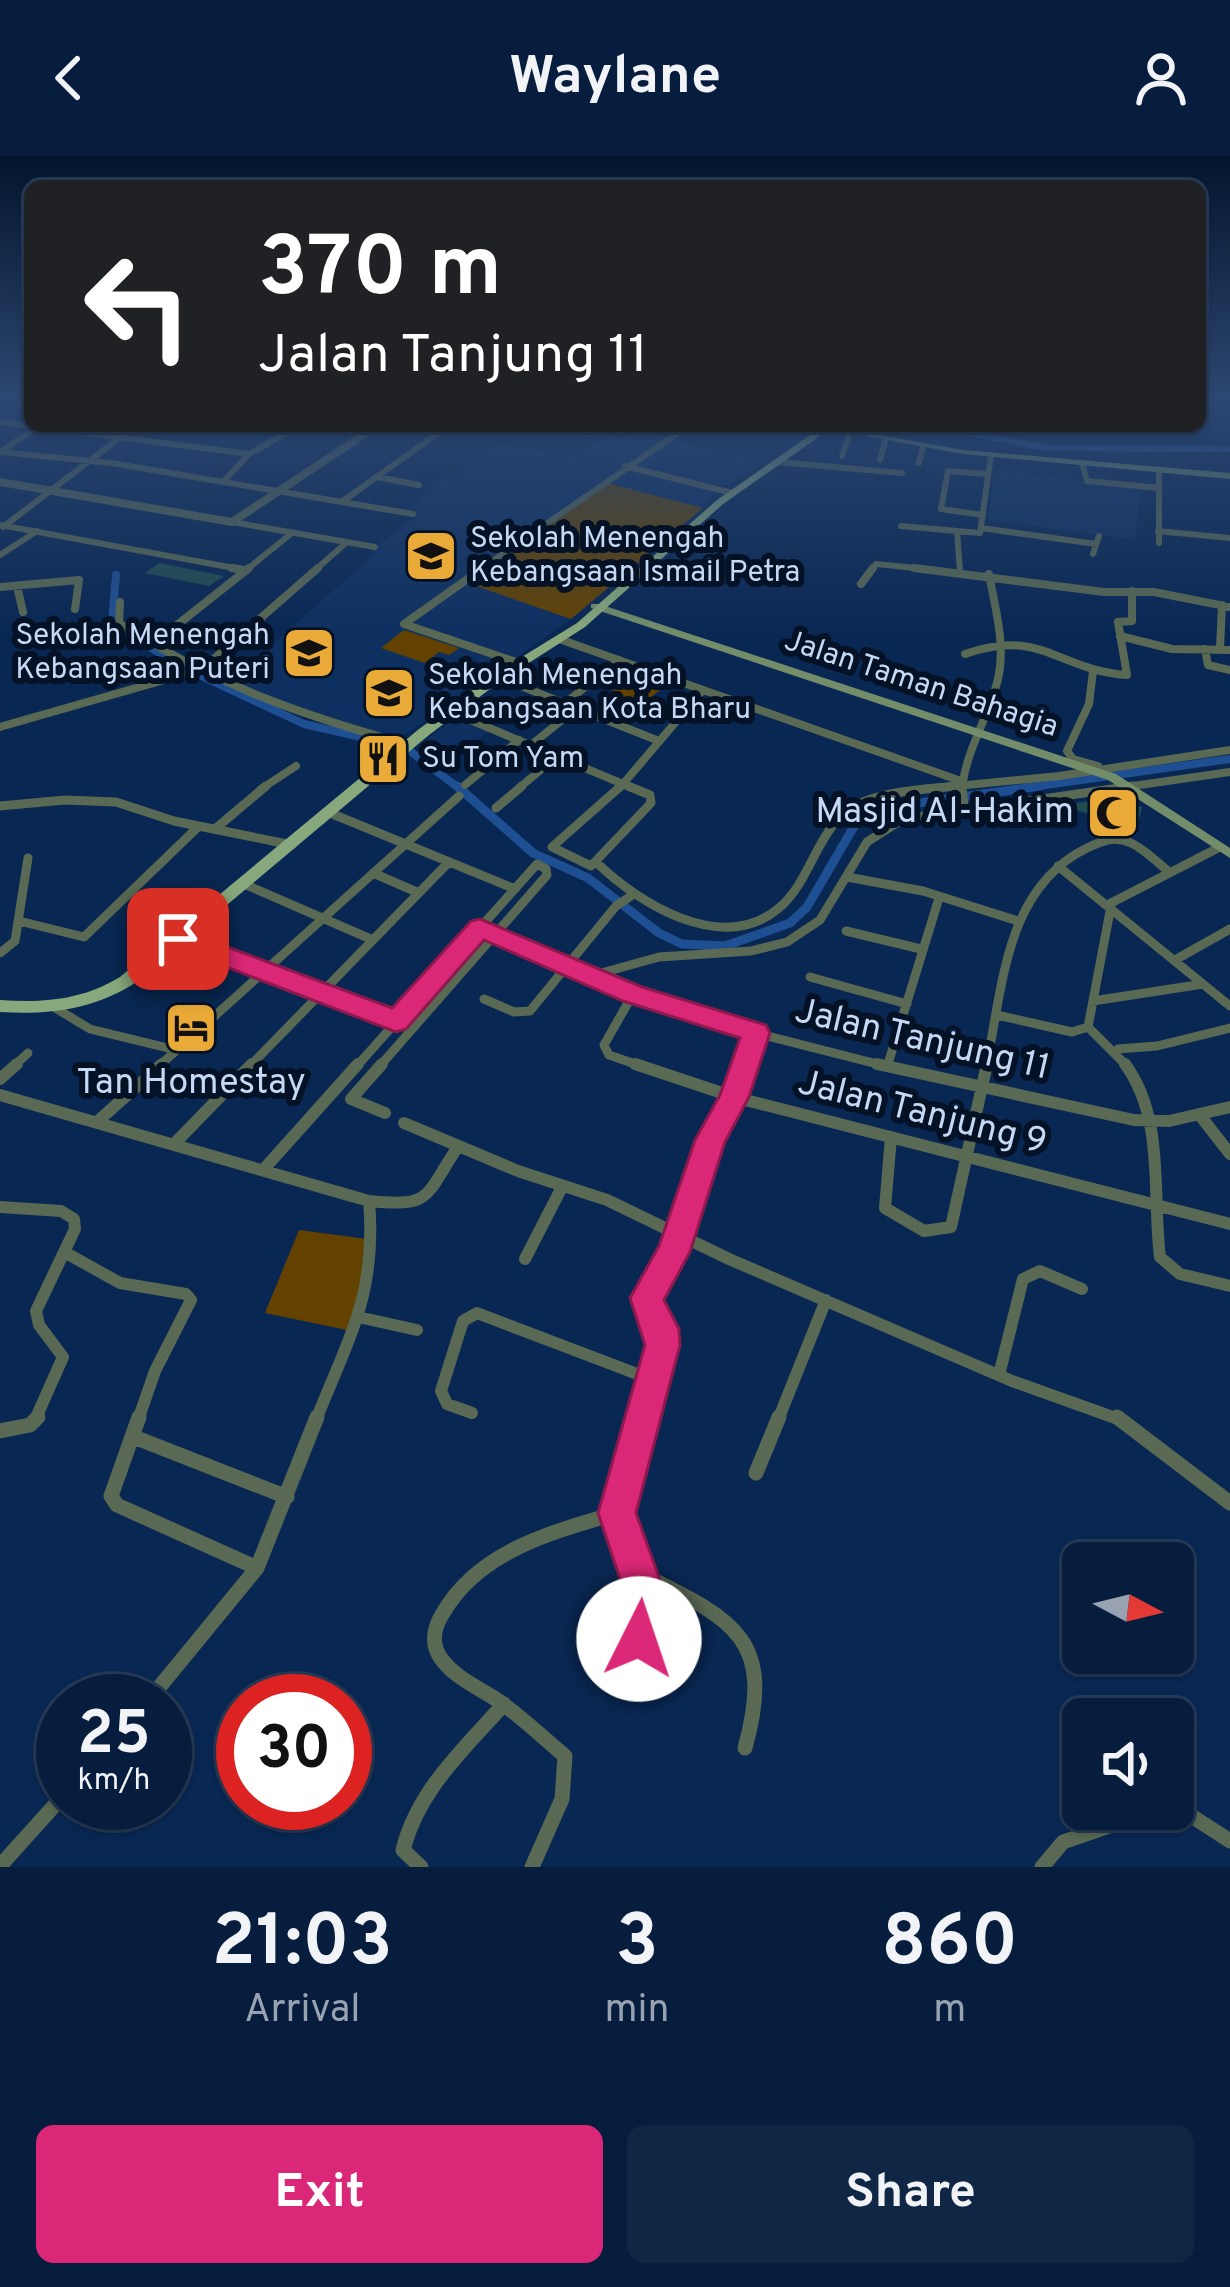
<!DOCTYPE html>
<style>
:root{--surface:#061d3e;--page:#0f2645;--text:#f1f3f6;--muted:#98a2b0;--line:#273b58;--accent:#db2777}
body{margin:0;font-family:Overpass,sans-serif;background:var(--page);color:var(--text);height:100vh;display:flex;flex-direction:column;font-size:45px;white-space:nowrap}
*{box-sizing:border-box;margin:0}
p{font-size:39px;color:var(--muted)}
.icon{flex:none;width:66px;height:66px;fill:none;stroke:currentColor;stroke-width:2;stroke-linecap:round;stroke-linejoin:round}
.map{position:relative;height:1711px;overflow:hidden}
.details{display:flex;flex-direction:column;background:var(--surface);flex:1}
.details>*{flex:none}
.banner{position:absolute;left:24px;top:24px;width:1182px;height:252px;border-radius:18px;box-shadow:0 3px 9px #0004,0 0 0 3px var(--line);background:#202124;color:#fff;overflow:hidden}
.needle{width:78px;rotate:97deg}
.controls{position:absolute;left:1062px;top:1386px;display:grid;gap:24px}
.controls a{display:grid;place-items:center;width:132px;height:132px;border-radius:18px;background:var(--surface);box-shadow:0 3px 9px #0004,0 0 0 3px var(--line);font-size:60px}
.speed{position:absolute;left:36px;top:1518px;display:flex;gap:24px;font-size:60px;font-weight:700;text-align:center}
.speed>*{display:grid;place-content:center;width:156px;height:156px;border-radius:50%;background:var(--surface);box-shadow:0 3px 9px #0004,0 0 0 3px var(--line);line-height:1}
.speed small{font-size:30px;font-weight:400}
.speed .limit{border:18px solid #d22;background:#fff;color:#111}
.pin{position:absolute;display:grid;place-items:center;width:102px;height:102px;color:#fff;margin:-51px;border-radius:24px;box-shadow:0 6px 18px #0006}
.me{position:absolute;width:132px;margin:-66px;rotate:4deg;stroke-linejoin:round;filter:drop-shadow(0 0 9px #0008)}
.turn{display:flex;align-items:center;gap:42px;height:252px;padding:0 36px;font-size:54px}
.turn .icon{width:156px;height:156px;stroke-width:2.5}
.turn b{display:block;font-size:84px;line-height:102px}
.eta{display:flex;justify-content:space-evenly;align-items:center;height:204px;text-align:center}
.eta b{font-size:72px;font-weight:700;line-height:84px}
.action{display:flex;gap:24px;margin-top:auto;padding:24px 36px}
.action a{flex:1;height:138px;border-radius:18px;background:var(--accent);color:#fff;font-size:48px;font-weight:700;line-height:138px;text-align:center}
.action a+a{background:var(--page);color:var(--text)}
header{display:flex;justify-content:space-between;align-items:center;height:156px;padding:0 36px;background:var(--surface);font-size:54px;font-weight:700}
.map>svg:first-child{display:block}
.built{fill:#0e3061}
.green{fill:#634200}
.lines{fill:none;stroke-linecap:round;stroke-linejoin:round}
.canal-far2{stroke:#1f4f93;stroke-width:6}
.canal-far1{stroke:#1f4f93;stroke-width:8}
.canal{stroke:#1f4f93;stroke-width:9}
.building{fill:#204d4f}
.minor-far4{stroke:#596953;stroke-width:6}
.minor-far3{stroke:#596953;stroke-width:8}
.minor-far2{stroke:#596953;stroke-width:9}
.minor-far1{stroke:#596953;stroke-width:12}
.minor{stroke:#596953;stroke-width:15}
.tertiary{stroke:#596953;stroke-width:8}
.secondary{fill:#738d6a;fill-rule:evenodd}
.primary{fill:#87a87c;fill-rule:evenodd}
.route{fill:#db2777;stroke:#8e194d;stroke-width:3}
.labels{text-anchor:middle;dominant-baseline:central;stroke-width:12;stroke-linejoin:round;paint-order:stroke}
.far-poi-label{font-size:30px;fill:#c6d9f4;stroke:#051124;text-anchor:start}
.far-street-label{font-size:30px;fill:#c6d9f4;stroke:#051124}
.poi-label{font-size:36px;fill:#c6d9f4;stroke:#051124;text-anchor:end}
.street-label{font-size:36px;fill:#c6d9f4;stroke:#051124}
</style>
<header><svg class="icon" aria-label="back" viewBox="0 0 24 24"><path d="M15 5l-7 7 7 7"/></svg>Waylane<svg class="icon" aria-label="person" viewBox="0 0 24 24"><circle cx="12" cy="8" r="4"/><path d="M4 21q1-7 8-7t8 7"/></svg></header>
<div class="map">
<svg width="1230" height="1711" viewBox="0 0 1230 1711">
<rect width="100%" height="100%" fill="#082752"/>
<path class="built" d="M 645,270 L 688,278 L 678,287 L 763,306 L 730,329 L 708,329 L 715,335 L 700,355 L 571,463 L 399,583 L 334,567 L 230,525 L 376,397 L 370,395 L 420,358 L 408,354 L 428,335 L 443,323 L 450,324 L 493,288 L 577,302 L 605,280 L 628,281 Z
M 1003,316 L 1141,332 L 1135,384 L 988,364 L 994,320 L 1002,321 Z
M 455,562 L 488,576 L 451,604 L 418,590 Z"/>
<path class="green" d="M 607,327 L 703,352 L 571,463 L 470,428 Z
M 404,474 L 459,492 L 449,499 L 439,496 L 425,507 L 381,492 Z
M 638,514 L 669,526 L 621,567 L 602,559 L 615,548 L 603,543 Z
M 299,1074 L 367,1083 L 370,1110 L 347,1174 L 265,1157 Z"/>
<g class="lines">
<path class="canal-far2" d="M 933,270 L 1046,292 L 1230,293"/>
<path class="canal-far1" d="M 116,419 L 112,467 L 178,509 L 304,568 L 392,588
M 410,595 L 460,633
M 1018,633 L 1230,603"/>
<path class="canal" d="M 457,630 L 533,697 L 588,722 L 659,777 L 682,788 L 725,790 L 790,767 L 807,751 L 856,667 L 884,652 L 1040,630"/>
</g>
<path class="building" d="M 159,407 L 224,420 L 209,430 L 145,417 Z
M 1111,642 L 1142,651 L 1137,671 L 1108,663 L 1106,669 L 1095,666 L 1097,660 L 1075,654 L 1077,647 Z"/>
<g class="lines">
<path class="minor-far4" d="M 23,246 L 30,242
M 0,266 L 249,298 L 224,325
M 356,270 L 372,273
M 501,270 L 536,274
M 587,278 L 588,270
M 0,296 L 111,307 L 413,358
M 0,296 L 37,271
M 249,298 L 299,270
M 842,300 L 849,279
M 880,304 L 885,285
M 778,306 L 902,317
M 919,307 L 923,291
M 1082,307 L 1087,325 L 1160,332
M 625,310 L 732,337
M 1159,314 L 1159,387
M 377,321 L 419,329
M 343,345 L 448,270
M 983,359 L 941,353 L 948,315 L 988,318
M 232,366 L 375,391
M 0,369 L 245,414
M 901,370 L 980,377 L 991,299
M 3,371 L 135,270
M 981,372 L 1096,388
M 1158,375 L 1230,382
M 957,376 L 960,415
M 1093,398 L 1099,380
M 0,399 L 37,375
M 245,415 L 292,377
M 314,415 L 347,386
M 478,415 L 688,270
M 871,415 L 876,408 L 946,415"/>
<path class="minor-far3" d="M 232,412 L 245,414
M 483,412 L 404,468 L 519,507
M 914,412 L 1104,436 L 1154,436 L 1230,451
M 861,428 L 873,412
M 17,430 L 23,456
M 0,431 L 79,424 L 75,453
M 120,446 L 119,467 C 218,530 298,558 409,589
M 1120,480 L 1172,493 L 1230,494
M 148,483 L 172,473 L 249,412
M 559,483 L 961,625
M 1220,492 L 1222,449
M 1205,493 L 1208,509 L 1230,514
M 965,498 C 1041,471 1057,514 1127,519 L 1118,466 L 1132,465 L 1132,435
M 200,515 L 318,412
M 1093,515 L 1089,548 L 1067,595 L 1073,603 L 1098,610
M 498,521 L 659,585
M 564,548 L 619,504
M 451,556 L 623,628
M 0,571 L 185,518
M 531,589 L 577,552
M 623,628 L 635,633
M 623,628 L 703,534
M 465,629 L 519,584
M 261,633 L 296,610
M 518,633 L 557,600
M 617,633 L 623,628
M 926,633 L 1059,620 L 1230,594
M 962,633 C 966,593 989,561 998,523 C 1006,488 995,452 989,418
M 1112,633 L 1230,616"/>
<path class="minor-far2" d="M 621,630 L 552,691 L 591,710 L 651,647 L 650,639 L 628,630
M 962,630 L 964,652
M 0,650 L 65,644 L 116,646 L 174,665 L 292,689
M 496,652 L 522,630
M 330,657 L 515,733
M 215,673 L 266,630
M 596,706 C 638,747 722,800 779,752 C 812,725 817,669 857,649 C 884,635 927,633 957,630
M 1058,710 L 1230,850
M 373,717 L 419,737
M 847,721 L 923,735 L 1018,765
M 244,728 L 373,784
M 1109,748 L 1220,691
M 19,765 L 84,781 L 199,670
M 480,772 L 633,838 L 756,877 L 889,911
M 846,775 L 921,793
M 178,783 L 399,866
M 0,797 L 15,785 L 28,702
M 1175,804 L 1230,773
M 587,821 L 659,801 L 751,795 L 787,786 L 820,764 L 867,686 L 903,663 L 1133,630
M 810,821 L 907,848
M 633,838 L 604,889 L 609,899 L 644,911
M 484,843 L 514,856 L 530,855 L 616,750 L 631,740
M 1093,845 L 1203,828
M 52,850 L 90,873 L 176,894
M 997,859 L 1072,876 L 1088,871
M 1088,871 L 1128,911
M 1088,871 L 1111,750
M 1118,893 L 1157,890 L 1230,872
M 888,908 L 939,742
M 13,911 L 28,897
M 158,911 L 459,640
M 249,911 L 448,707
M 356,911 L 537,708 L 546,713 L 547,719 L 379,911
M 744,911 L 756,877
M 986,911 C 1003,831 1005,732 1087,692 C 1102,685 1114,679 1131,687 C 1144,693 1157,706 1168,715"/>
<path class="minor-far1" d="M 382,908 L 351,943 L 385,957
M 635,908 L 734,941 L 1230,1068
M 877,908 L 1134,964 L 1169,965 L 1230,951
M 1125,908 C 1165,962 1152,1038 1160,1101 L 1180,1118 L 1230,1130
M 0,923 L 17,908
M 0,939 L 369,1045 C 377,1137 349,1181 316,1264
M 1199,958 L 1230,998
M 98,965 L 162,908
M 404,967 L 518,1015 L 607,1044 L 729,1103 L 1012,1225 L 1121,1264
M 891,981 L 885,1052 L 924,1075 L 951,1071 L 987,908
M 175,987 L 252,908
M 264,1013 L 358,908
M 369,1045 C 432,1051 424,1042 457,992
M 0,1051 L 61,1055 L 74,1063 L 75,1073 L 36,1155 L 39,1169 L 63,1201 L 35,1264
M 66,1097 L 120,1127 L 186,1138 L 191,1144 L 155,1215 L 138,1264
M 525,1103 L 562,1031
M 358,1161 L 417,1174
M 999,1219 L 1023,1123 L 1040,1115 L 1082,1133
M 472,1257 L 447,1248 L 441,1235 L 463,1165 L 477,1157 L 653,1224
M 640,1264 L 662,1189 L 662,1173 L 647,1152 L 647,1142 L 674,1096 L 710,984 L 734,941 L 745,908
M 778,1264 L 826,1144"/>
<path class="minor" d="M 139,1261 L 111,1340 L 117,1349 L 257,1412
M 641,1261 L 618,1359 L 643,1427 L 641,1488 L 651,1517
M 1117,1261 L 1230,1347
M 0,1275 L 30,1269 L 38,1261
M 134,1281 L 287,1341
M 756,1317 L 779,1261
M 641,1418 C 732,1463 776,1481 745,1592
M 148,1545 L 257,1412 L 317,1261
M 1173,1648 L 1230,1685
M 0,1710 L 63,1640
M 421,1711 L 403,1694 C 418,1634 464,1593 504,1548
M 532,1711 L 562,1643 L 565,1600 C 543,1582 523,1562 500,1546 C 480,1532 454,1522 440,1501 C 431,1487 434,1471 443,1457 C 479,1395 552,1376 617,1357
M 1042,1711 L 1063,1686 L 1159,1653"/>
<path class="tertiary" d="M 0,326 L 232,366 L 377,270"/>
<path class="secondary" d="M 811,270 L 829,270 L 963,294 L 1230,317 L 1230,323 L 963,298 Z
M 591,448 L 599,448 L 1116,618 L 1230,692 L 1230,702 L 1108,624 L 591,452 Z"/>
<path class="primary" d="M 823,270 L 844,270 L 853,276 L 846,278 L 833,271 L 723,348 L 585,471 L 502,524 L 429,579 L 132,829 C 90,854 48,859 0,856 L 0,844 C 44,847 82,844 120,821 L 419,573 L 494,518 L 577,467 L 717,344 Z"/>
</g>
<linearGradient id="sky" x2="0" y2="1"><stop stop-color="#04152d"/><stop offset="0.5" stop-color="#2c4771"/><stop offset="1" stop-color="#2c4771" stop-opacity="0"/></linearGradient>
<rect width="1230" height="481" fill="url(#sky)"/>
<path class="route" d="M 480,763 L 642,831 L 766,869 L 770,877 L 749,941 L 725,986 L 690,1096 L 664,1144 L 679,1173 L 680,1189 L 636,1357 L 665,1438 L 653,1497 L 639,1503 L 624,1497 L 618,1483 L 625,1438 L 598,1357 L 645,1189 L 630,1142 L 659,1090 L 695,984 L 720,939 L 740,882 L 623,845 L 484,784 L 406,873 L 396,876 L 169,789 L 165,783 L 169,776 L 187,776 L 392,852 L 471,765 Z"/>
<defs>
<g id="school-square" transform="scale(2.7)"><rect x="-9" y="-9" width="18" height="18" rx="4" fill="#eaaa38" stroke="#051124"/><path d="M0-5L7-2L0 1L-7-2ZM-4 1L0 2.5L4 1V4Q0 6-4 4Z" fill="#111"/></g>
<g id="restaurant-square" transform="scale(2.7)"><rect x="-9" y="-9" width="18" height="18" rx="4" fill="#eaaa38" stroke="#051124"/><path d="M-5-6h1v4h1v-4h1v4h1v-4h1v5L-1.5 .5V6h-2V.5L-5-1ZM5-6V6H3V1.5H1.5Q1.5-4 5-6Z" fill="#111"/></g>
<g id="mosque-square" transform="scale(2.7)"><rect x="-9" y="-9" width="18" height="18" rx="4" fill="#eaaa38" stroke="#051124"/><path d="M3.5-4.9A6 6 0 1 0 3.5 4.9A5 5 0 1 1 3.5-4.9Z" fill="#111"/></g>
<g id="hotel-square" transform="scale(2.7)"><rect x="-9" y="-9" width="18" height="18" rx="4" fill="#eaaa38" stroke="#051124"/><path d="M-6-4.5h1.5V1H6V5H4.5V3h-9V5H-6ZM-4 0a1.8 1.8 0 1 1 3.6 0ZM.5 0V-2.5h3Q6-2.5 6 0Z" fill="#111"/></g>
</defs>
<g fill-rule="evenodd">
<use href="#school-square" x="431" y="400"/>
<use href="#school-square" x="309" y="497"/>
<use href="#school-square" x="389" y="537"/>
<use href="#restaurant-square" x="383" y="603"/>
<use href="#mosque-square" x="1113" y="657"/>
<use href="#hotel-square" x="191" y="872"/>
</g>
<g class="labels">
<g class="far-poi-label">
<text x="470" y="383">Sekolah Menengah<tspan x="470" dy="34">Kebangsaan Ismail Petra</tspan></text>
<text x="270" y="480" text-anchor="end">Sekolah Menengah<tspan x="270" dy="34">Kebangsaan Puteri</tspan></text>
<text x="428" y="520">Sekolah Menengah<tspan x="428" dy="34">Kebangsaan Kota Bharu</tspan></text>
<text x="422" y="603">Su Tom Yam</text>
</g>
<g class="far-street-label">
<text transform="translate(921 529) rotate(18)">Jalan Taman Bahagia</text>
</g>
<g class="poi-label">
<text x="1074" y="657">Masjid Al-Hakim</text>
<text x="191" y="928" text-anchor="middle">Tan Homestay</text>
</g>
<g class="street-label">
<text transform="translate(922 885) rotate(13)">Jalan Tanjung 11</text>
<text transform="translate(922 958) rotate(14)">Jalan Tanjung 9</text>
</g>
</g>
</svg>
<div class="controls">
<a><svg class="needle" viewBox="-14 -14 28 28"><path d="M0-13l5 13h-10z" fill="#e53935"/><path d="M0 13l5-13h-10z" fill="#98a2b0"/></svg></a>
<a><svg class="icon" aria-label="sound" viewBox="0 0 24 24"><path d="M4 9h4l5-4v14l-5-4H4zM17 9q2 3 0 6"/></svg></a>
</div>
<div class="speed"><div>25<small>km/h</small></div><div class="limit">30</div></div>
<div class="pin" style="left:178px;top:783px;background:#d93025"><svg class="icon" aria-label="arrive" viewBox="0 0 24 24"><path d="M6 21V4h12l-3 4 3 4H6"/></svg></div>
<svg class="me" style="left:639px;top:1483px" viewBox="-20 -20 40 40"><circle r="19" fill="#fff"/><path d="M0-13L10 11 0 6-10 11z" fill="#db2777"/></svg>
<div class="banner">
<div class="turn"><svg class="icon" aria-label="left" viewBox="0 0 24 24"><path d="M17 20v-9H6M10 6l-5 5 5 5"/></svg><div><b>370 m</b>Jalan Tanjung 11</div></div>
</div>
</div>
<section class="details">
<div class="eta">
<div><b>21:03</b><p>Arrival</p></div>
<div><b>3</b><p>min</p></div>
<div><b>860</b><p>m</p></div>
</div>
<div class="action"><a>Exit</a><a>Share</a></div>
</section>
